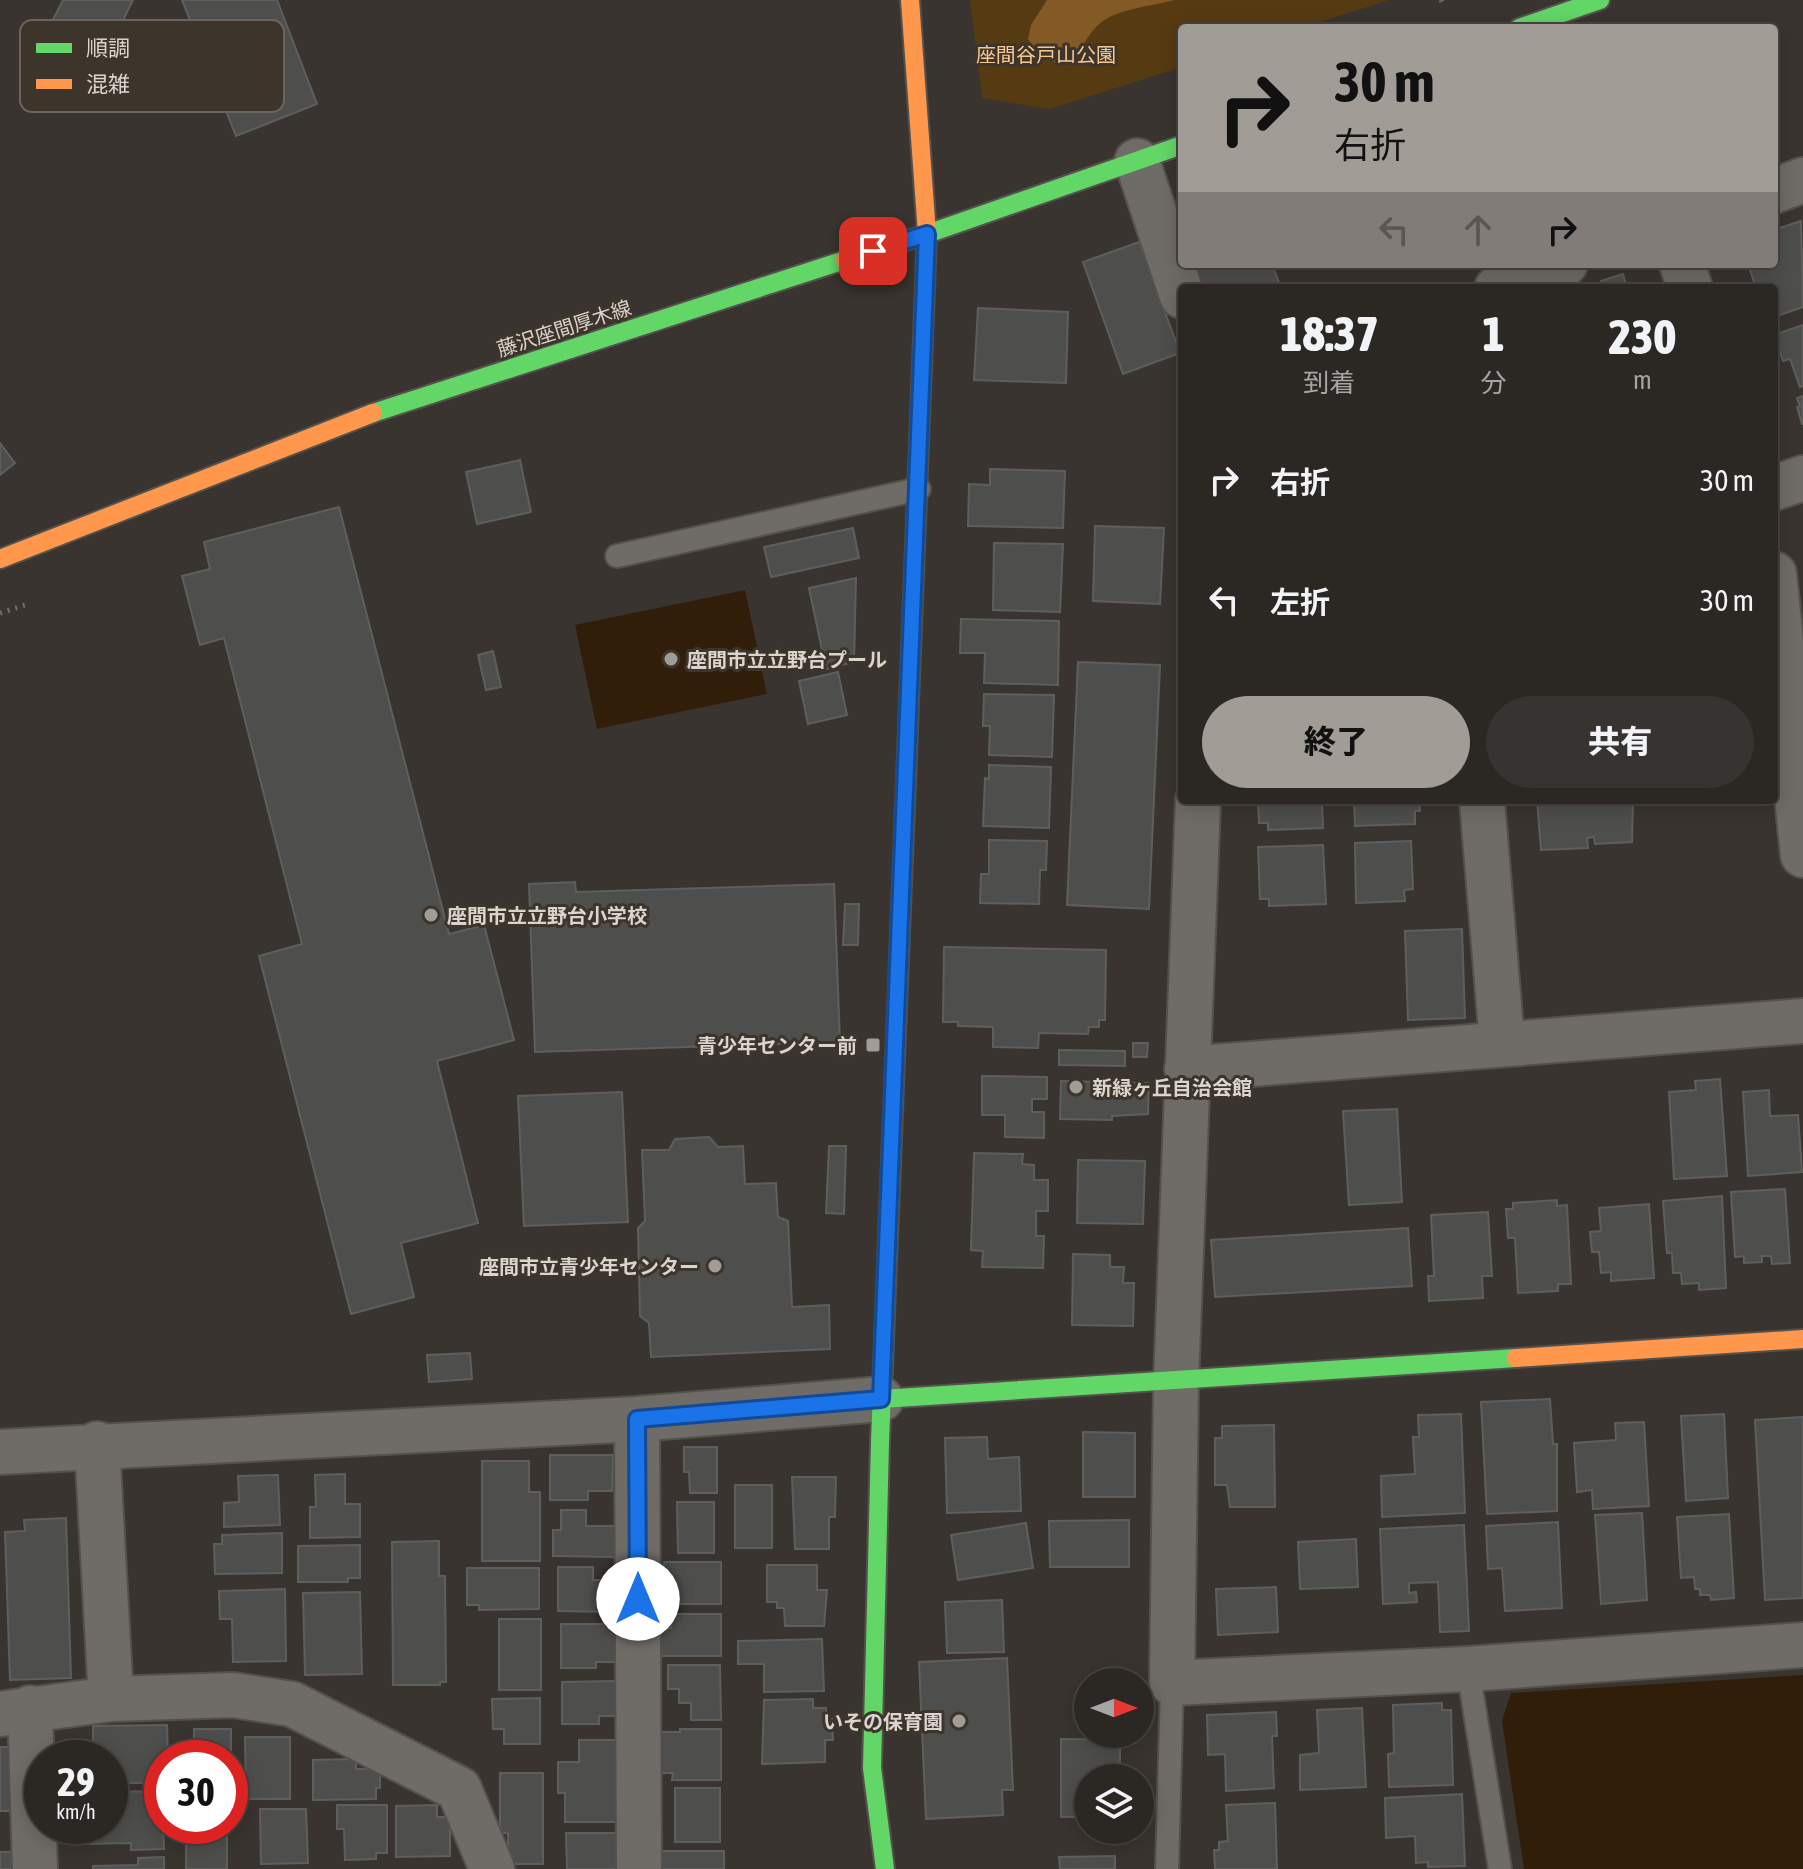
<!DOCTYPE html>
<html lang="ja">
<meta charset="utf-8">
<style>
:root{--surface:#2b2723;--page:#373330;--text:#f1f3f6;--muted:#a6a5a6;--line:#474441;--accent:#a29c96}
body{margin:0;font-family:"Asap Condensed","Noto Sans JP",sans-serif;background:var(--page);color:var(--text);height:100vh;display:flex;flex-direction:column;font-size:30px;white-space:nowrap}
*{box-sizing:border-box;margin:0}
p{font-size:26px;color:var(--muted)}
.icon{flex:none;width:44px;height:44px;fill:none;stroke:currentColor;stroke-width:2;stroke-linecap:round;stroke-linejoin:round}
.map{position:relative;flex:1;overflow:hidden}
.drawer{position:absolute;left:1178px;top:284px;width:600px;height:520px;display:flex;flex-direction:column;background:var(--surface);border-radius:8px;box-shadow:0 4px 20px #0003,0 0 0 2px var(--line)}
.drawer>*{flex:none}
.guide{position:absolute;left:1178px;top:24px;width:600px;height:244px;border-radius:8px;box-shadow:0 4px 20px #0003,0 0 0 2px var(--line);background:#a29c96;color:#111;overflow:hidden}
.needle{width:52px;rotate:90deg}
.tools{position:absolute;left:1074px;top:1668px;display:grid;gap:16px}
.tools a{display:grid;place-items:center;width:80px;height:80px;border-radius:50%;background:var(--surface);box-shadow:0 4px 20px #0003,0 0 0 2px var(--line);font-size:40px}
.speed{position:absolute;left:24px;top:1740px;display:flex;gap:16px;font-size:40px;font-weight:700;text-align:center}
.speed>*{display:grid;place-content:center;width:104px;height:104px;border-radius:50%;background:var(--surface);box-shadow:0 4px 20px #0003,0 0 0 2px var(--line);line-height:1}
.speed small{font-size:20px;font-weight:400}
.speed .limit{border:12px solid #d22;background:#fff;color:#111}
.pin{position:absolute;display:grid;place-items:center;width:68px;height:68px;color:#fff;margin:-34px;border-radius:16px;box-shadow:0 4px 12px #0006}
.me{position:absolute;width:88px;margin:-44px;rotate:0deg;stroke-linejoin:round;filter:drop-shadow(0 0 6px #0008)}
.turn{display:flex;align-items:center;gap:28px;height:168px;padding:0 24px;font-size:36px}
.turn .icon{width:104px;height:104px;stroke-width:2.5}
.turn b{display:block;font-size:56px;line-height:68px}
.lanes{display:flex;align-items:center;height:76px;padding:0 24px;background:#0003;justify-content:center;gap:40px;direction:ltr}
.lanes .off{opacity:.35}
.eta{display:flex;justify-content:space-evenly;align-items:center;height:136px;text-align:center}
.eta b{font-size:48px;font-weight:800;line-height:56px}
.action{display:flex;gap:16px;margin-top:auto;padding:16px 24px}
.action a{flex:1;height:92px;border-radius:48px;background:var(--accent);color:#111;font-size:32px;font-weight:800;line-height:92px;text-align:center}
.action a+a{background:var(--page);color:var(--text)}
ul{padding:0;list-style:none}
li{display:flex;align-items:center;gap:24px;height:120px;padding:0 24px}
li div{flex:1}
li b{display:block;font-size:30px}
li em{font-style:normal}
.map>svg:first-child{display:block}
.green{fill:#563a12}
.forest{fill:#835a26}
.water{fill:#301e08}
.building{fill:#4e4e4c;stroke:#5e5f5d;stroke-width:2}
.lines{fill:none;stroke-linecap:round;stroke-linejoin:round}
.lane-casing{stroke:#54514c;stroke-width:26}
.street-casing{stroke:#54514c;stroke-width:48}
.fast-casing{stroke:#54514c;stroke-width:22}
.slow-casing{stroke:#54514c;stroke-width:22}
.path{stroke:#706d6a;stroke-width:5;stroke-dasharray:2 6;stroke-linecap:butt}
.lane{stroke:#6f6b66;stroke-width:22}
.street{stroke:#6f6b66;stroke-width:44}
.fast{stroke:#63d668;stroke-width:18}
.slow{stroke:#ff974d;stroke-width:18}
.route-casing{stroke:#114b97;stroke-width:20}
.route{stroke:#1a73e8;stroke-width:14}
.poi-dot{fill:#a29c96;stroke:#3d352b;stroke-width:3}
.labels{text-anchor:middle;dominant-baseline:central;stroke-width:6;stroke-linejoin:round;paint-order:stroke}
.park-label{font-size:20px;fill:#f7c791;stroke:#3d352b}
.street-label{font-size:20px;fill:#dad4ce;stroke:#3d352b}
.poi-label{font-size:20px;font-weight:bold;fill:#dad4ce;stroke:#3d352b;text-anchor:start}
.key{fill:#3d352b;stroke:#6c655c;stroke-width:2}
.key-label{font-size:22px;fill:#dad4ce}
</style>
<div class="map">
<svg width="1803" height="1869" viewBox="0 0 1803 1869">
<rect width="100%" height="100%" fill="#39342f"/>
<path class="green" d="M 970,0 L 1389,0 L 1302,28 L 1182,28 L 1182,67 L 1050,109 L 982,98 Z"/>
<path class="forest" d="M 1047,0 L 1175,0 C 1153,6 1122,8 1103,21 C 1084,35 1087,51 1059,64 L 1038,55 L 1028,39 L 1031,25 Z"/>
<path class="water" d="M 745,590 L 767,694 L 597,729 L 575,625 Z
M 1803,1675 L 1803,1869 L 1524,1869 L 1502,1721 L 1511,1693 Z"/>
<path class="building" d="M 63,0 L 133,0 L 100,67 L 43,39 Z
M 182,0 L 277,0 L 317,104 L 236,136 Z
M 1801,221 L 1803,307 L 1774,317 L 1774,288 L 1756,288 L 1748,264 L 1774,264 L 1774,230 Z
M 1139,242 L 1180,353 L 1123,374 L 1083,262 Z
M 1194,264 L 1272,264 L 1281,288 L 1202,287 Z
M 1623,274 L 1627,288 L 1603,288 L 1601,281 Z
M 978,308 L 1068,312 L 1066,383 L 974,380 Z
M 1803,325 L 1803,386 L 1800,387 L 1790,359 L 1783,361 L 1774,335 Z
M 1803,396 L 1803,424 L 1802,424 L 1797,407 L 1800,406 L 1797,398 Z
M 0,443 L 15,463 L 0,475 Z
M 520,460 L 531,512 L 477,524 L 466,472 Z
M 990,469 L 1065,471 L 1063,528 L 968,526 L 969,484 L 990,485 Z
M 339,507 L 449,934 L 484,925 L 514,1040 L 437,1061 L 478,1223 L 401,1243 L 414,1297 L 351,1314 L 259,956 L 302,944 L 224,638 L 200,645 L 182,576 L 210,569 L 204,542 Z
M 1095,526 L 1164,528 L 1160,604 L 1093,601 Z
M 853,528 L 859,558 L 771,577 L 764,547 Z
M 994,543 L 1063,544 L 1060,612 L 993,610 Z
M 856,578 L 854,662 L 826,669 L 809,588 Z
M 961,619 L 1059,621 L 1058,685 L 984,683 L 985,653 L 960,653 Z
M 493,651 L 501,687 L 486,690 L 478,655 Z
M 1078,662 L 1160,665 L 1149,909 L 1067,905 Z
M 838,672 L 847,715 L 808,724 L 799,681 Z
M 984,694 L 1054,695 L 1052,757 L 989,755 L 990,726 L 983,726 Z
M 989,765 L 1051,767 L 1049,828 L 983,826 L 985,778 L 989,779 Z
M 1258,800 L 1322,800 L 1323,828 L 1268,830 L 1268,823 L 1259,823 Z
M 1354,800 L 1419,800 L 1420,811 L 1415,811 L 1415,824 L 1355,826 Z
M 1537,800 L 1633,800 L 1632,842 L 1595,844 L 1594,837 L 1587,838 L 1588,848 L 1541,850 Z
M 989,840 L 1047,841 L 1046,870 L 1040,870 L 1039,904 L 980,903 L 981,874 L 989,874 Z
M 1411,841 L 1413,889 L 1404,890 L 1405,901 L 1356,903 L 1355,843 Z
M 1323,845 L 1326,904 L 1269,906 L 1269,899 L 1260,899 L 1258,847 Z
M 575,882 L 576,892 L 834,884 L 840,1042 L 535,1052 L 529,884 Z
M 845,904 L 859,904 L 858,945 L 843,945 Z
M 1462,929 L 1465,1018 L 1408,1020 L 1405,931 Z
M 944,947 L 1106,950 L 1105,1020 L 1099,1020 L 1099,1027 L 1089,1027 L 1088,1034 L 1039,1033 L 1038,1048 L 993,1047 L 993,1027 L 958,1026 L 958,1022 L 943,1022 Z
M 1133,1043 L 1148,1043 L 1147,1057 L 1133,1057 Z
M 1059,1050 L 1125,1051 L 1125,1066 L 1059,1065 Z
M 982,1076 L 1047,1077 L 1047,1099 L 1032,1099 L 1032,1112 L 1044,1112 L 1044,1138 L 1005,1137 L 1005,1115 L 982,1115 Z
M 1720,1079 L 1727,1176 L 1674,1179 L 1669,1092 L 1696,1090 L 1695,1081 Z
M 1061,1081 L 1149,1083 L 1148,1114 L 1112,1116 L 1112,1120 L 1060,1119 Z
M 1769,1090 L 1770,1116 L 1798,1115 L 1802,1172 L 1748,1176 L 1743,1092 Z
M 622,1092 L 628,1222 L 524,1226 L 518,1096 Z
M 1397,1109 L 1402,1202 L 1349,1205 L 1343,1111 Z
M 709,1137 L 718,1147 L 743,1146 L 745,1184 L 776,1183 L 778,1217 L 788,1221 L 792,1307 L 829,1305 L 830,1349 L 651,1357 L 649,1323 L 640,1316 L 638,1228 L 645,1221 L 642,1150 L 669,1150 L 675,1139 Z
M 829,1146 L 846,1146 L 844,1214 L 826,1213 Z
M 974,1153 L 1023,1154 L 1022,1164 L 1034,1165 L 1034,1180 L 1048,1180 L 1048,1211 L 1036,1211 L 1036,1236 L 1044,1236 L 1043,1268 L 982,1267 L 983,1251 L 971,1250 Z
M 1078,1160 L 1145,1161 L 1143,1224 L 1077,1223 Z
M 1785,1189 L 1790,1263 L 1772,1264 L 1771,1256 L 1762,1256 L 1762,1262 L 1744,1263 L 1744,1256 L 1735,1257 L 1731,1192 Z
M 1722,1196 L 1726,1288 L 1699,1290 L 1699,1283 L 1682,1284 L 1681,1273 L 1673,1273 L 1672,1253 L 1667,1253 L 1663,1201 Z
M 1557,1200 L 1557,1206 L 1567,1205 L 1571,1284 L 1558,1284 L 1558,1291 L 1518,1293 L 1515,1238 L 1508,1238 L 1506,1209 L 1513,1209 L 1513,1203 Z
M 1649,1204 L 1654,1278 L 1611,1281 L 1611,1272 L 1601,1273 L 1599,1252 L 1592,1252 L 1590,1232 L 1601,1231 L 1599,1208 Z
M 1488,1212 L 1492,1276 L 1482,1276 L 1483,1298 L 1429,1301 L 1428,1276 L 1434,1276 L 1431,1215 Z
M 1408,1228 L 1412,1286 L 1215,1297 L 1211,1240 Z
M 1073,1254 L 1110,1255 L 1110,1267 L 1124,1267 L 1123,1283 L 1134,1283 L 1133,1326 L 1072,1325 Z
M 470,1353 L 472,1379 L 429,1382 L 427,1355 Z
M 1550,1399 L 1553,1444 L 1557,1444 L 1557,1511 L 1487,1514 L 1481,1402 Z
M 1461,1414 L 1465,1513 L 1382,1517 L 1381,1476 L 1415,1474 L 1413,1437 L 1419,1437 L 1418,1415 Z
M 1724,1414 L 1728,1498 L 1686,1501 L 1681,1416 Z
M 1803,1417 L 1803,1598 L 1765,1600 L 1755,1420 Z
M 1644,1422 L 1649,1506 L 1593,1509 L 1592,1490 L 1577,1492 L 1574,1443 L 1616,1440 L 1615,1423 Z
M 1274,1425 L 1275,1507 L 1230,1507 L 1227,1485 L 1215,1485 L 1215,1438 L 1222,1438 L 1222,1426 Z
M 1083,1432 L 1135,1433 L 1135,1497 L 1083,1497 Z
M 987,1437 L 988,1459 L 1019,1457 L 1021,1511 L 947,1513 L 945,1438 Z
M 684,1447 L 717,1447 L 717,1493 L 690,1493 L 689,1472 L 684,1472 Z
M 550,1455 L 613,1455 L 612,1491 L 588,1491 L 588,1500 L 550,1500 Z
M 482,1461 L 529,1461 L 529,1492 L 540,1492 L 540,1561 L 482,1561 Z
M 345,1474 L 345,1504 L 360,1504 L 360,1537 L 310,1538 L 310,1507 L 316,1507 L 315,1475 Z
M 278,1475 L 280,1525 L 224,1527 L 224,1503 L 239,1502 L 238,1476 Z
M 792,1477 L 836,1477 L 835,1517 L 829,1517 L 829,1549 L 795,1549 Z
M 735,1485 L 772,1485 L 772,1548 L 735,1548 Z
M 677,1502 L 714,1502 L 714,1553 L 678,1553 Z
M 561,1510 L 586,1510 L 586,1526 L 616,1526 L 616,1557 L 553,1556 L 553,1530 L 561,1530 Z
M 1642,1513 L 1647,1600 L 1601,1604 L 1595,1515 Z
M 1729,1514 L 1734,1598 L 1711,1600 L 1710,1595 L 1700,1595 L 1700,1589 L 1695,1589 L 1694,1577 L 1681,1578 L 1677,1517 Z
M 66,1518 L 71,1678 L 10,1680 L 5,1532 L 25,1531 L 24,1520 Z
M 1129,1520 L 1129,1567 L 1050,1567 L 1049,1521 Z
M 1558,1522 L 1562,1608 L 1505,1611 L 1502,1568 L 1488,1569 L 1486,1526 Z
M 1026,1523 L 1033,1568 L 958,1580 L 951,1535 Z
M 1464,1525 L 1469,1631 L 1440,1632 L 1438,1582 L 1409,1583 L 1409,1593 L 1416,1592 L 1417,1602 L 1383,1604 L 1380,1529 Z
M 282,1533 L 282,1573 L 215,1574 L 214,1544 L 222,1544 L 222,1535 Z
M 1356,1539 L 1358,1587 L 1300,1589 L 1298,1542 Z
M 439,1541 L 439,1576 L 445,1576 L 446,1682 L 440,1682 L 440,1685 L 393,1685 L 392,1542 Z
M 360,1545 L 360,1578 L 348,1578 L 348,1582 L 298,1582 L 298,1546 Z
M 664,1562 L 721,1562 L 721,1604 L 664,1604 Z
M 767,1565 L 817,1565 L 817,1590 L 827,1590 L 824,1626 L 785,1626 L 784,1608 L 777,1608 L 777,1602 L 767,1602 Z
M 558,1567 L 593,1567 L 593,1580 L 611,1580 L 610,1612 L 558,1611 Z
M 467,1568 L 539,1568 L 539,1609 L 479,1610 L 479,1605 L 467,1605 Z
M 1276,1587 L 1278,1632 L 1218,1635 L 1216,1589 Z
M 285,1589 L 286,1661 L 233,1662 L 232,1619 L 220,1619 L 219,1591 Z
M 360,1592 L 362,1674 L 305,1675 L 303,1593 Z
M 1002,1600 L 1004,1652 L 947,1653 L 945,1602 Z
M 671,1614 L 721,1614 L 721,1656 L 659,1656 L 659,1628 L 671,1628 Z
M 499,1619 L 541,1619 L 541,1690 L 499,1690 Z
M 561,1624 L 616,1624 L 616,1662 L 596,1662 L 596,1668 L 561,1668 Z
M 822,1639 L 824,1691 L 764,1692 L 764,1664 L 738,1664 L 738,1641 Z
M 1007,1658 L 1013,1790 L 1002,1790 L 1003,1815 L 926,1819 L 919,1662 Z
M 668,1665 L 720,1665 L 721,1720 L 691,1720 L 691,1703 L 679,1703 L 679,1689 L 668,1689 Z
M 616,1681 L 616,1716 L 599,1716 L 599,1724 L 562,1724 L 562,1682 Z
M 540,1698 L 540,1744 L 504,1744 L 504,1729 L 493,1729 L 492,1699 Z
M 813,1699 L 813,1708 L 826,1708 L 826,1719 L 832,1719 L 833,1740 L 825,1740 L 825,1762 L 762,1764 L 764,1700 Z
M 1442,1703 L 1442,1710 L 1451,1710 L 1453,1785 L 1389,1787 L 1388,1754 L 1394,1753 L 1393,1705 Z
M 1362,1708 L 1366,1787 L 1300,1790 L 1300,1755 L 1319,1753 L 1317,1710 Z
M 1276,1712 L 1277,1736 L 1272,1736 L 1274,1788 L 1226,1791 L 1225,1754 L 1208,1755 L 1207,1715 Z
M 167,1725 L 168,1758 L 162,1758 L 162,1783 L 121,1783 L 120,1770 L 110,1770 L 110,1758 L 93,1758 L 93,1726 Z
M 194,1729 L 231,1729 L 231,1802 L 230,1758 L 194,1758 Z
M 680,1729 L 721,1729 L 721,1780 L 672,1780 L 673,1773 L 660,1773 L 660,1732 L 680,1732 Z
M 245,1737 L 290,1737 L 290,1799 L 246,1799 Z
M 1061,1739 L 1120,1740 L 1120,1778 L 1088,1778 L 1088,1817 L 1061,1817 Z
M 579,1740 L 621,1740 L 621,1822 L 565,1822 L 565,1793 L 558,1793 L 558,1762 L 579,1762 Z
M 0,1747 L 10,1747 L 10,1811 L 0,1811 Z
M 356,1759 L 356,1769 L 380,1769 L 380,1788 L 376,1788 L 376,1799 L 313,1800 L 313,1760 Z
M 500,1773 L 543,1773 L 543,1864 L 508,1864 L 508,1833 L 500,1833 Z
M 675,1788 L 720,1788 L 720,1842 L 675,1842 Z
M 162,1791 L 164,1849 L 131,1850 L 131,1843 L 87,1844 L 87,1826 L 110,1826 L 110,1792 Z
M 1462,1794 L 1465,1866 L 1428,1867 L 1428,1862 L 1416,1863 L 1415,1836 L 1386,1838 L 1385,1798 Z
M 1275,1803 L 1277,1869 L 1215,1869 L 1214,1850 L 1219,1850 L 1219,1842 L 1228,1841 L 1226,1805 Z
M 337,1805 L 387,1805 L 387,1853 L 376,1853 L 376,1859 L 345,1860 L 344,1829 L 337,1829 Z
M 437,1805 L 437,1817 L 450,1817 L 450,1856 L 396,1857 L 396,1806 Z
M 260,1809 L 306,1809 L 308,1863 L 261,1864 Z
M 186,1826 L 227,1826 L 227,1869 L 186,1869 Z
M 566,1833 L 620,1833 L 621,1869 L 567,1869 Z
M 660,1851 L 724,1851 L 724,1869 L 660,1869 Z
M 0,1852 L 11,1852 L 12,1869 L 0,1869 Z
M 1115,1856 L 1115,1869 L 1060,1869 L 1059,1857 Z
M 164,1857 L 164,1869 L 93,1869 L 93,1866 L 138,1865 L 138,1858 Z"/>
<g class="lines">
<g class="lane-casing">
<path id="lane" d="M 617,556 L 919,489
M 1468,1669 L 1500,1869
M 1167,1869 L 1172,1683"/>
</g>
<g class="street-casing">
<path id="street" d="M 1137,161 L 1182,296
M 1774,191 L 1803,180
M 1682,264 L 1690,288
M 1497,288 L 1565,264
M 1774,488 L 1803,478
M 1774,574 L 1803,855
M 1198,800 L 1176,1383 L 1172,1683 L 1468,1669 L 1803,1645
M 1482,800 L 1502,1042
M 1187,1069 L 1803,1021
M 637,1419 L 639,1869
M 97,1444 L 111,1699
M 0,1452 L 637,1419 L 881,1399
M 30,1708 L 35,1869
M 0,1714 L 111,1699 L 233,1695 L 292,1704 L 459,1789 L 492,1869"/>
</g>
<g class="fast-casing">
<path id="fast" d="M 1519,28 L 1600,0
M 924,314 L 927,234 L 1182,145
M 373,413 L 845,260
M 881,1399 L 1516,1358
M 885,1869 L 872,1768 L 880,1442 L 906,781"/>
</g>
<g class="slow-casing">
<path id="slow" d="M 845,260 L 927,234 L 910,0
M 0,559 L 373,413
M 906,781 L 924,314
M 1516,1358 L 1803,1339"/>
</g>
<path class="path" d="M 1441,0 L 1444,7
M 0,613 L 25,605"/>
<use href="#lane" class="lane"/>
<use href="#street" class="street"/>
<use href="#fast" class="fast"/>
<use href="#slow" class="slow"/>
</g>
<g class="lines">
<g class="route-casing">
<path id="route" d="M 638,1599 L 637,1419 L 881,1399 L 927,234 L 873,251"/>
</g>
<use href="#route" class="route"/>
</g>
<g class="poi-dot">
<circle cx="671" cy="659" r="8"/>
<circle cx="431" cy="915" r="8"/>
<rect x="865" y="1037" width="16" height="16" rx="4"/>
<circle cx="1076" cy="1087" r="8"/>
<circle cx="715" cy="1266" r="8"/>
<circle cx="959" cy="1721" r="8"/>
</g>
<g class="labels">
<g class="park-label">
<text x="1046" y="54">座間谷戸山公園</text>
</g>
<g class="street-label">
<text transform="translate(564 328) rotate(-18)">藤沢座間厚木線</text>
</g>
<g class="poi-label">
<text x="687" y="659">座間市立立野台プール</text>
<text x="447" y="915">座間市立立野台小学校</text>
<text x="857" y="1045" text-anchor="end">青少年センター前</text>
<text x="1092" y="1087">新緑ヶ丘自治会館</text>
<text x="699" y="1266" text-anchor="end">座間市立青少年センター</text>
<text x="943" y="1721" text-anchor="end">いその保育園</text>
</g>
</g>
<rect x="20" y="20" width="264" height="92" rx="12" class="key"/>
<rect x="36" y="43" width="36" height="10" fill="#63d668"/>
<rect x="36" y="79" width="36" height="10" fill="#ff974d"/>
<g class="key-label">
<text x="86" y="56">順調</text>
<text x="86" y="92">混雑</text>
</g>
</svg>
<div class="tools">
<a><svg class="needle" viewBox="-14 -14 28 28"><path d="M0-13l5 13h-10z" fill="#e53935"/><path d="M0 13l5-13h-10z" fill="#a6a5a6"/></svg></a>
<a><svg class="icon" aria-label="layers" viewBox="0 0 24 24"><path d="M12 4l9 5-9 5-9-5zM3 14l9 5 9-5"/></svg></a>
</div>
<div class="speed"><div>29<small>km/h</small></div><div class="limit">30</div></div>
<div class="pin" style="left:873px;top:251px;background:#d93025"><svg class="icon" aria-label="arrive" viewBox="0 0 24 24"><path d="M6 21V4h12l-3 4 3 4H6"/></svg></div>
<svg class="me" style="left:638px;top:1599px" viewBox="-20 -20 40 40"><circle r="19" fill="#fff"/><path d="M0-13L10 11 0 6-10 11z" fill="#1a73e8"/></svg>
<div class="guide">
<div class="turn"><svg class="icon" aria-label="right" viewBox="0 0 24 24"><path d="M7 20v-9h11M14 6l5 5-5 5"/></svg><div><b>30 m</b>右折</div></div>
<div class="lanes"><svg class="icon off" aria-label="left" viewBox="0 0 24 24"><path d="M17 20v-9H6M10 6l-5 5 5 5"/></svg><svg class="icon off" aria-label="ahead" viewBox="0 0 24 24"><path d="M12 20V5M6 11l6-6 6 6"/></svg><svg class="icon" aria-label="right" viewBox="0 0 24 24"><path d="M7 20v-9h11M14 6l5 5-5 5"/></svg></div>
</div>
<section class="drawer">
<div class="eta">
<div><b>18:37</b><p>到着</p></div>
<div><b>1</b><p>分</p></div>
<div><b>230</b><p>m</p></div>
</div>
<ul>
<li><svg class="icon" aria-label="right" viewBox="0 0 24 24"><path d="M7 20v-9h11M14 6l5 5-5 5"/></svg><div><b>右折</b></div><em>30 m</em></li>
<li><svg class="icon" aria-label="left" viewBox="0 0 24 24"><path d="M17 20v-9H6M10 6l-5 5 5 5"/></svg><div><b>左折</b></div><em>30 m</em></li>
</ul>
<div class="action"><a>終了</a><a>共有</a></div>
</section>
</div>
